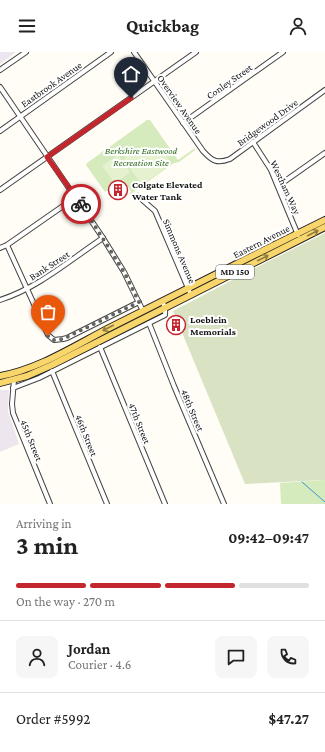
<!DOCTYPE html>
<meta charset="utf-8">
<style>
:root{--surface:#fff;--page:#f6f6f6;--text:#222;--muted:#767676;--line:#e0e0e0;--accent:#c4262e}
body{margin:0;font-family:"Crimson Pro",serif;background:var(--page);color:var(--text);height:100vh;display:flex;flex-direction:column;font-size:15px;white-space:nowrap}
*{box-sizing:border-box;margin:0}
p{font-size:13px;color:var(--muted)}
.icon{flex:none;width:22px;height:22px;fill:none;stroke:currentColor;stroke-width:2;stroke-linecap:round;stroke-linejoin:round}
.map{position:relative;height:452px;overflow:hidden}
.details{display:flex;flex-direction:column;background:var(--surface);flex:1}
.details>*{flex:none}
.pin{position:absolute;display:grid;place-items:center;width:34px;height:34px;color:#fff;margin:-41px -17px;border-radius:50% 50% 50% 0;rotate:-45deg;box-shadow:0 0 4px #0007}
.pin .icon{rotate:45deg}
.courier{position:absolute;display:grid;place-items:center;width:40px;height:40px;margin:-20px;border:3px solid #c4262e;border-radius:50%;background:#fff;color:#222;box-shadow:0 1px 5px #0007}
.summary em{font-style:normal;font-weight:700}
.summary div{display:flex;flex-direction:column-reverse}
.summary{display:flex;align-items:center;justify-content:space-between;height:68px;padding:0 16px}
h1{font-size:26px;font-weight:700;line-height:30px}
.bar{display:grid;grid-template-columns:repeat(4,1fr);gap:6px 4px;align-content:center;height:48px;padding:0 16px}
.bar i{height:5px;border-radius:3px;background:var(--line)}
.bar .on{background:var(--accent)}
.bar p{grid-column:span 4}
.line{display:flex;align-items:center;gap:10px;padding:0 16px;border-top:1px solid var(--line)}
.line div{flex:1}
.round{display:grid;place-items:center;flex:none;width:42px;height:42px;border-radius:8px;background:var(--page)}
header{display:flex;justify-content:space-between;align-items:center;height:52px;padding:0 16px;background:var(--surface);font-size:18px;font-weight:700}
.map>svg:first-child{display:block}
.industrial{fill:#eee6ef}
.green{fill:#d5ebbd}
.cemetery{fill:#d9e3c4}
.pitch{fill:#e6f2cf}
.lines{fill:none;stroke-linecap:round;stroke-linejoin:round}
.stream{stroke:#3f96cf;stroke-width:1}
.minor-casing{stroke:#444;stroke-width:6}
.primary-casing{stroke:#222;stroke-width:8}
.minor{stroke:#fff;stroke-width:4}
.primary{stroke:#f9d66b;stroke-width:6}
.oneway{stroke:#917d42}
.done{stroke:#646461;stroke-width:4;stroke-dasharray:0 7.2}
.route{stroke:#c4262e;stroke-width:5}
.labels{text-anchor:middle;stroke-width:4;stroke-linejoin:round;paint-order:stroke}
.shield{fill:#fff;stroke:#585858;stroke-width:1}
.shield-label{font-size:9px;font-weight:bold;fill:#111}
.street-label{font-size:10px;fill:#111;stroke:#fff}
.park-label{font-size:10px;font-style:italic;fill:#2f6b1f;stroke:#fff}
.poi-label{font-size:10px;font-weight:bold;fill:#111;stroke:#fff;text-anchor:start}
</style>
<header><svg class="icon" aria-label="menu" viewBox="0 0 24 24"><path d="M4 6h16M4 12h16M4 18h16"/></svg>Quickbag<svg class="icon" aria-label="person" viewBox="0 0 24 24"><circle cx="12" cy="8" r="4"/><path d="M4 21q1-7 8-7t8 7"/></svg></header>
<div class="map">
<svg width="325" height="452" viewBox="0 0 325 452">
<rect width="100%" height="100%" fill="#fffdf5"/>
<!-- industrial -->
<g class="industrial">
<polygon points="0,0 16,0 0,12"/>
<polygon points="0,338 9,338 8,359 19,392 0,400"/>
</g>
<!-- green -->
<g class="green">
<polygon points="147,68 150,68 178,108 195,96 195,98 179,110 174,111 129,143 131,139 123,128 105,140 86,113 87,111"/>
<polygon points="325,428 325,452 281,452 280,431"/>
</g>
<!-- cemetery -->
<polygon class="cemetery" points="325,181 325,428 245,432 173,259 269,209"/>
<!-- pitch -->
<g class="pitch">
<polygon points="142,95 150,95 166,104 171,112 146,130 140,130 124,108 129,100"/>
<polygon points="118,103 130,120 115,131 102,114"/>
</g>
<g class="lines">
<!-- stream -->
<polyline class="stream" points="302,430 325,450"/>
<defs>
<g id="minor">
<path d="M 134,0 L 203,99 C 212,109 217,112 230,107 L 325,38"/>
<polyline points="0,18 26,0"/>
<polyline points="0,35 103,186 124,220 143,259"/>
<polyline points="183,71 283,0"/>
<polyline points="0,79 111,0"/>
<polyline points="253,90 271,118 298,183"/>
<polyline points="278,134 325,101"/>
<polyline points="0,138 196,0"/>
<polyline points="138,144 147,152 155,159 191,243"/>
<polyline points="7,193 48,283 54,288 63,287 67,286 139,250"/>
<polyline points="0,196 7,193 76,145"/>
<path d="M 0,248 C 38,236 70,208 103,186"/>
<polyline points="149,271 174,334 224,452"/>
<polyline points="100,295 165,452"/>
<polyline points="52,319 107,452"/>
<polyline points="14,328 12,352 13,361 50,452"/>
<path d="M 13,336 L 39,326 L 165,263 C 166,257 165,254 162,249"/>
</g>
<g id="primary">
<path d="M 0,324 C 40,317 77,292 113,274 C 184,238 254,203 325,168"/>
<polyline points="0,331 27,324 52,313 325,175"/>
</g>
</defs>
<!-- minor casing -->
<use href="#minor" class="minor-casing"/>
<!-- primary casing -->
<use href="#primary" class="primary-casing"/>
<!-- minor -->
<use href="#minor" class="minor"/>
<!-- primary -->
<use href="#primary" class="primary"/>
</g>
<!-- one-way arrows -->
<defs><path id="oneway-shaft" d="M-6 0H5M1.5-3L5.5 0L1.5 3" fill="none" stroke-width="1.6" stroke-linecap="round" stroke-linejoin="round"/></defs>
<g class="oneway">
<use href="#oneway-shaft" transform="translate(313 181) rotate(-27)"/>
<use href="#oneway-shaft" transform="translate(263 206) rotate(-27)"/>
<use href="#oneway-shaft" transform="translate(108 276) rotate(153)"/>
</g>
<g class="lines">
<!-- done -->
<polyline class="done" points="48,284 54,288 63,287 139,250 124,220 81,152"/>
<!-- route -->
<polyline class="route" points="81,152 47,105 131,46"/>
</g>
<!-- icons -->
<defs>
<symbol id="building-ring" viewBox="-11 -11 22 22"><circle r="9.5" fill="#fff" stroke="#c4262e" stroke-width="1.5"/><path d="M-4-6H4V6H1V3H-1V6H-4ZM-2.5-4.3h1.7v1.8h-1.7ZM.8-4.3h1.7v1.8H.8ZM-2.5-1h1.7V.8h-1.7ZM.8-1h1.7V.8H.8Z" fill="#c4262e"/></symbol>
</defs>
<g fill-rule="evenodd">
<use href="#building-ring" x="107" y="127" width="22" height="22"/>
<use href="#building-ring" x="165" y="262" width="22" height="22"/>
</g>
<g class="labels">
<!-- shield labels -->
<rect class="shield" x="216" y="213" width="38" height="14" rx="3"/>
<g class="shield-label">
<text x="235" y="223">MD 150</text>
</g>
<!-- street labels -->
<g class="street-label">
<text transform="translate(229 29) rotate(-35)" y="4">Conley Street</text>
<text transform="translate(51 32) rotate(-35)" y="4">Eastbrook Avenue</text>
<text transform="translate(180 52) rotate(55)" y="4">Overview Avenue</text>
<text transform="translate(267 70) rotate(-36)" y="4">Bridgewood Drive</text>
<text transform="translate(286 135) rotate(65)" y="4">Westham Way</text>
<text transform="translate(261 189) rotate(-27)" y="4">Eastern Avenue</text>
<text transform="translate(180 199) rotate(67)" y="4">Simmons Avenue</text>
<text transform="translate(49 213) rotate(-33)" y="4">Bank Street</text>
<text transform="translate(193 358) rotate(67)" y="4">48th Street</text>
<text transform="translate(140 371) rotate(68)" y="4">47th Street</text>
<text transform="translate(87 383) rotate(68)" y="4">46th Street</text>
<text transform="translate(32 388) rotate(68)" y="4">45th Street</text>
</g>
<!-- park labels -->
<g class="park-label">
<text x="141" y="102">Berkshire Eastwood<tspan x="141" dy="12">Recreation Site</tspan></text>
</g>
<!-- poi labels -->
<g class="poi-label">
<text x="132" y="136">Colgate Elevated<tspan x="132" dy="12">Water Tank</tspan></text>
<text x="190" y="271">Loeblein<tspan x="190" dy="12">Memorials</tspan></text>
</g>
</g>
</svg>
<div class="pin" style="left:48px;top:284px;background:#ea580c"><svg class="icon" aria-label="bag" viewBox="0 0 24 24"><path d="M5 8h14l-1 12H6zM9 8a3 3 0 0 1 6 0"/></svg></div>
<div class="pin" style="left:131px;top:46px;background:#1f2937"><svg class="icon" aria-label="home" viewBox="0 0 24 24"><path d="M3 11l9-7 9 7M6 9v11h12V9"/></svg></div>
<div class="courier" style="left:81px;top:152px"><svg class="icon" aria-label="bike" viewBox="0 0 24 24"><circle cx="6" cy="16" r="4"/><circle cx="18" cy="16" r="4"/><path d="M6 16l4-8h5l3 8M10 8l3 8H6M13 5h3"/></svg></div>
</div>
<section class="details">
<div class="summary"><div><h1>3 min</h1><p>Arriving in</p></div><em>09:42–09:47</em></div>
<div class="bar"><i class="on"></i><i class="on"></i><i class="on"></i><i></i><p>On the way · 270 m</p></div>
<div class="line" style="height:72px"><a class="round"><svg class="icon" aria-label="person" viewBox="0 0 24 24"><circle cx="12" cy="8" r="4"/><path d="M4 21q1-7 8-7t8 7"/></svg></a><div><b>Jordan</b><p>Courier · 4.6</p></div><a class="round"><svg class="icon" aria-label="chat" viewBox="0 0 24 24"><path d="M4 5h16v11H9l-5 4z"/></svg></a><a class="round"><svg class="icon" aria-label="phone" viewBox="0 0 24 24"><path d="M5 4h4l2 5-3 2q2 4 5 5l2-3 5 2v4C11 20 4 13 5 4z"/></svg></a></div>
<div class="line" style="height:52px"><div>Order #5992</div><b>$47.27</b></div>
</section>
